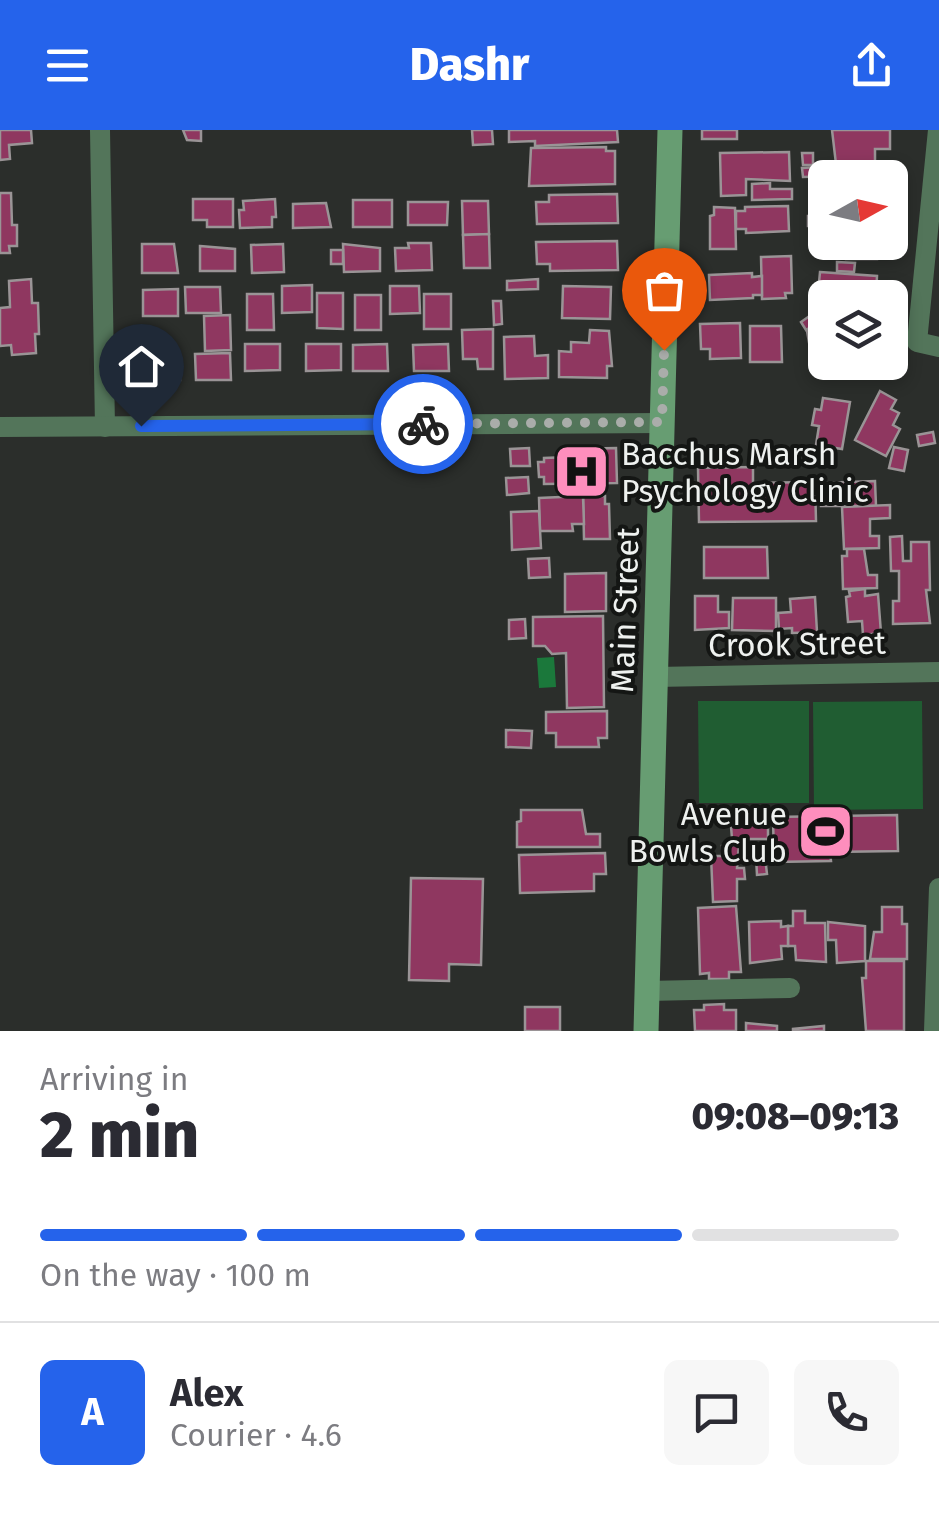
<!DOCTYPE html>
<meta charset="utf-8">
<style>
:root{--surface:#fff;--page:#f7f7f7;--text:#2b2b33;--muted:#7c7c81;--line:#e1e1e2;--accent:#2563eb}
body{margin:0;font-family:"Fira Sans",sans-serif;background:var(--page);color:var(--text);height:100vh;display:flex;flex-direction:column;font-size:38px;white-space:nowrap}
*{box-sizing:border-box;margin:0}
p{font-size:32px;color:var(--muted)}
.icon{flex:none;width:55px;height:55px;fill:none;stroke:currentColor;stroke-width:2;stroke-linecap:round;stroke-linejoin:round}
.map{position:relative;height:901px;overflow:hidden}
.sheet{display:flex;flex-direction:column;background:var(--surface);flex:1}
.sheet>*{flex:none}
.needle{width:65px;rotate:82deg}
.fabs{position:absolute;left:808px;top:30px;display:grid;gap:20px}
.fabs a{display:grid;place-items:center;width:100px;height:100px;border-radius:15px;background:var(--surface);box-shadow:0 5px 15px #0003;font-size:50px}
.pin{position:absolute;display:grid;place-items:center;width:85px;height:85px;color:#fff;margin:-102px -42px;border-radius:50% 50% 50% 0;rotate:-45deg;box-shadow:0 0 10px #0007}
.pin .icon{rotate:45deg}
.courier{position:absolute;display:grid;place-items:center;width:100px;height:100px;margin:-50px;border:8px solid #2563eb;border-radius:50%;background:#fff;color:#222;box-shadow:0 2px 12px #0007}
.overview em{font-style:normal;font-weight:800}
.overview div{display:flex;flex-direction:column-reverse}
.overview{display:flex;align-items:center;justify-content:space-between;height:170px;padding:0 40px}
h1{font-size:65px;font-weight:800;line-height:75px}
.bar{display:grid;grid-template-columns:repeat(4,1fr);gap:15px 10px;align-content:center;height:120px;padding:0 40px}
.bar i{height:12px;border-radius:8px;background:var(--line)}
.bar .selected{background:var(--accent)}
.bar p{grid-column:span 4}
.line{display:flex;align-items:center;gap:25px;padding:0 40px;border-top:2px solid var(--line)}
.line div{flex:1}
.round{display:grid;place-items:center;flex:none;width:105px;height:105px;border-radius:15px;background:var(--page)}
header{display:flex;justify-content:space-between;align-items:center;height:130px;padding:0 40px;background:var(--accent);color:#fff;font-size:45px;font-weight:800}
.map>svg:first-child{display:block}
.green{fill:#205d32}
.water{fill:#1b783b}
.building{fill:#8f3760;stroke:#9a9496;stroke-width:2.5}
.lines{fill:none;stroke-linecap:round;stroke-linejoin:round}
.street{stroke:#53755a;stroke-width:20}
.secondary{stroke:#679d72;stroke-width:25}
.done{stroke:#aaadaa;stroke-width:10;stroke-dasharray:0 18}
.route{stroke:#2563eb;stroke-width:12}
.labels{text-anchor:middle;stroke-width:8;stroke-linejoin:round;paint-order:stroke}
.poi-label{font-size:32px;fill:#eef1ef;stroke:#141614;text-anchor:start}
.street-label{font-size:32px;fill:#eef1ef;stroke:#141614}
</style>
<header><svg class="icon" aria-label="menu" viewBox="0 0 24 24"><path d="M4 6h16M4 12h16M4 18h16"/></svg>Dashr<svg class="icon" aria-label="share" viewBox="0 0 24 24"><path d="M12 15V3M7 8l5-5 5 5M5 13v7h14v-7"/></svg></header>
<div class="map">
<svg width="939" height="901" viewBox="0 0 939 901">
<rect width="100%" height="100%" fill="#2b2e2b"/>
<!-- green -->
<g class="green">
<polygon points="698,571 809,571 809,673 699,673"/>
<polygon points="922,571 923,679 814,680 813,572"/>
</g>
<!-- water -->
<polygon class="water" points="554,527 556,557 539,558 537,528"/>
<!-- building -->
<g class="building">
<polygon points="0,0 31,0 32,13 9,15 10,29 0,30"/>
<polygon points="183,0 201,0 201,11 187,10"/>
<polygon points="472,0 492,0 493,14 473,15"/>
<polygon points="509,0 617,0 618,12 535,16 535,11 509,12"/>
<rect x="702" y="0" width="35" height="9"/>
<polygon points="832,0 890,0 890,19 875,19 875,33 836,34"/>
<polygon points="606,17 606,21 615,21 615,54 529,56 531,18"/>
<polygon points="789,22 790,51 746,49 746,65 721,66 720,23"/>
<polygon points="802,23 813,23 813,35 803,35"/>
<polygon points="837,36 837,46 803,47 802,38"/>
<polygon points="770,53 770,59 792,59 792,69 752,70 752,54"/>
<polygon points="0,63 11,63 12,95 17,95 17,116 9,116 10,123 0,123"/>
<polygon points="617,64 618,93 537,94 536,72 549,72 549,65"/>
<polygon points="193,69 233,69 233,97 207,97 207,90 193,90"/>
<polygon points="275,69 276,87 272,87 272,97 240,98 239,80 244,80 243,71"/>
<rect x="353" y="70" width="39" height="27"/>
<polygon points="462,71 488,71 489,104 463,105"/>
<polygon points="408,72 448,72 447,95 408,95"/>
<polygon points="326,73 331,97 293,98 293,74"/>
<polygon points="788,76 789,101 746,103 746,99 736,99 736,81 745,81 745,77"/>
<polygon points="714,77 735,78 736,119 710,119 710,86 714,85"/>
<polygon points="808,86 825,86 825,95 808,96"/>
<polygon points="489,104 490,138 464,138 463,105"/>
<polygon points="617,111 618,140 550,141 550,134 537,134 536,112"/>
<polygon points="842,112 877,112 877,129 846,129 846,120 842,120"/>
<polygon points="408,113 431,113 432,140 396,141 395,118 409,118"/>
<polygon points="142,114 174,114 178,143 142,143"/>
<polygon points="283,114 284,142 252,143 251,115"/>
<polygon points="343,114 380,118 380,141 344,142"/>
<polygon points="200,116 235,119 235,141 200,141"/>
<rect x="331" y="120" width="12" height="14"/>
<polygon points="791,126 792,163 785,163 786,168 762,169 761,127"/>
<polygon points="837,132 855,133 854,142 837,141"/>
<polygon points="820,142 877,146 876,168 818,163"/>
<polygon points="752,143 752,147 762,146 762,165 753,165 753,168 710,170 709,145"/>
<polygon points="31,149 32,173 38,173 39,204 35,204 36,223 12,225 11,215 0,216 0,178 10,177 9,151"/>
<polygon points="538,149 538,159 507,160 507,151"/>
<polygon points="312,155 312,182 282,183 282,156"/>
<polygon points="390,156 419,156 420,183 390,184"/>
<polygon points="563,156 611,157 610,189 562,188"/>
<polygon points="185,157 220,157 221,183 186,183"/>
<polygon points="178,159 178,186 143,186 143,160"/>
<polygon points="317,163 343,163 343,199 317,198"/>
<polygon points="247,164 273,164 274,200 247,200"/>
<rect x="424" y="164" width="27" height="35"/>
<polygon points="817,164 834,165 825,168 825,186 821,189 816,189"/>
<rect x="355" y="165" width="26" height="35"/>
<polygon points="493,171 501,171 502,194 494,195"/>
<polygon points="230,185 231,220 205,221 204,186"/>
<polygon points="811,185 817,193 806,200 801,192"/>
<polygon points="740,193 741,228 710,229 710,219 701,219 700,194"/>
<polygon points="750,196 781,196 782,232 750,232"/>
<polygon points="825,198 825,232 843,232 845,242 823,246 821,239 814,241 807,201"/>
<polygon points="493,199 493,239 478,239 477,229 463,229 462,200"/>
<polygon points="590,200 609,201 612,236 607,236 607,248 559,247 559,221 571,222 571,212 589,213"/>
<polygon points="534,206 535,226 548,225 548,248 505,249 504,207"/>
<polygon points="245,214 280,214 280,240 245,241"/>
<polygon points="306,214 341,214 341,240 306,241"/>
<polygon points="387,214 388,241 353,241 353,215"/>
<polygon points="448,214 449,241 414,241 413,215"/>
<polygon points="230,223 231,250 196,250 195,224"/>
<polygon points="145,224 179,224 180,250 145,251"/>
<polygon points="880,261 896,270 891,279 899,283 893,295 900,299 886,326 855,310"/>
<polygon points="823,268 850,272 842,319 816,315 819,296 812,295 815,279 821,280"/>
<polygon points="933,302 935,313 919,316 917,305"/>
<polygon points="894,317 908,320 904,341 889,338"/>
<polygon points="529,318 530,336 511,336 510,319"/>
<polygon points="616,318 617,353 544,354 544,347 539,347 538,332 544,332 544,328 570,327 570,319"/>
<polygon points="753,337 753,353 815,352 816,391 699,392 698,338"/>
<polygon points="528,347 529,363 507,365 506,348"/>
<polygon points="875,351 876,376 821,376 820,353"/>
<polygon points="583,366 605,366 605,374 609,374 610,409 584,409"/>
<polygon points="583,366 584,394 572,394 573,401 540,401 539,368"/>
<polygon points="890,375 890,388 870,389 870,406 879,406 879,418 844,419 842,377"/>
<polygon points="539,381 541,418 512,420 511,382"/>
<polygon points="902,406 903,431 911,431 911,412 929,412 930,460 926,460 930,493 893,494 893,471 899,471 899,441 891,441 890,407"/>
<polygon points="704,417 767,417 768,448 704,448"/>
<polygon points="847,419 864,419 868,445 877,445 877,458 843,459 842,426 847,426"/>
<polygon points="549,428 550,447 529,448 528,429"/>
<polygon points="606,443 606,481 565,482 565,444"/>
<polygon points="865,459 865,466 878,464 881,503 863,505 862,491 848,492 846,467 850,466 849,461"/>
<polygon points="695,466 718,466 718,482 729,482 729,498 695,500"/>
<polygon points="815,467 817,502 792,503 792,498 779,499 778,483 791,482 790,469"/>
<polygon points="733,468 776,468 776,501 732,500"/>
<polygon points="603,486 604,577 567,578 566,523 552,524 545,516 533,516 533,487"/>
<polygon points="525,489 526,508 509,509 509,490"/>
<polygon points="607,581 607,608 598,608 599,617 556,617 556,603 546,603 546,582"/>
<polygon points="506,600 532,601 531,618 506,617"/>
<polygon points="521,680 582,680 586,704 600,704 600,717 517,717 517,692 521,691"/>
<polygon points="897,685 898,721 830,722 831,731 774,732 773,687"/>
<polygon points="768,695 768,709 732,709 731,696"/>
<polygon points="739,715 737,738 744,738 745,749 737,749 737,771 713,772 711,726 722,726 722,716"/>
<polygon points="605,723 606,744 594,744 594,761 520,763 519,725"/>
<polygon points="756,727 765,727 767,744 757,745"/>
<polygon points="411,748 483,749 481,835 449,834 449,851 409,850"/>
<polygon points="736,776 741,842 729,842 729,849 709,849 709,843 700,844 698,778"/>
<polygon points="882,777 902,777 902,794 907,794 907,829 870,829 874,802 882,802"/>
<polygon points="793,781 805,781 805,793 825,793 826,832 796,830 795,816 788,816 788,796 793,796"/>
<polygon points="781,791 781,797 788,796 788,816 781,816 782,829 750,833 749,792"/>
<polygon points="828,792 865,796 865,831 837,833 836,810 828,810"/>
<polygon points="866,831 904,831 904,901 866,901 862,848 866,848"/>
<polygon points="724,874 724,880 736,880 736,901 695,901 694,880 704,880 704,875"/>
<rect x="525" y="877" width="35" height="24"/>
<polygon points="746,893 777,896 777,901 746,901"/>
<polygon points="824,896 824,901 793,901 793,899"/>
</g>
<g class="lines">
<!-- street -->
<g class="street">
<polyline points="100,0 105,297"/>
<polyline points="938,0 917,212 939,217"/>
<polyline points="0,297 662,293"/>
<polyline points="655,547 939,542"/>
<polyline points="647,861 790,858"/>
<polyline points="934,901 939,758"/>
</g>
<!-- secondary -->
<polyline class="secondary" points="646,901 670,0"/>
</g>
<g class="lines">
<!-- done -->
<polyline class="done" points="423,294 662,292 664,220"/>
<!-- route -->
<polyline class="route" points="141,296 423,294"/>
</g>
<!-- icons -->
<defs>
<symbol id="hospital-square" viewBox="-11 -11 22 22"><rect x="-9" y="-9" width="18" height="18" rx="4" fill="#fe8ebd" stroke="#141614"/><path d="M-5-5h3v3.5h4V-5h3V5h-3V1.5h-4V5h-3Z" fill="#111"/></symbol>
<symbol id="stadium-square" viewBox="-11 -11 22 22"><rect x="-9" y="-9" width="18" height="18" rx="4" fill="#fe8ebd" stroke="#141614"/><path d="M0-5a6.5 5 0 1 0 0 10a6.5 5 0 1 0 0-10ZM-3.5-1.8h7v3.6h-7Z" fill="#111"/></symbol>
</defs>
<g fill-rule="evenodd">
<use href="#hospital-square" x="550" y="310" width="63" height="63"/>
<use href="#stadium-square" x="794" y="670" width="63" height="63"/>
</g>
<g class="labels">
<!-- poi labels -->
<g class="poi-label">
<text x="621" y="335">Bacchus Marsh<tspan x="621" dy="37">Psychology Clinic</tspan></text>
<text x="787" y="695" text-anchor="end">Avenue<tspan x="787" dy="37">Bowls Club</tspan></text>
</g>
<!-- street labels -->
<g class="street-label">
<text transform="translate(625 480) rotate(-88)" y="11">Main Street</text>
<text transform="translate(797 514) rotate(-1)" y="11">Crook Street</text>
</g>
</g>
</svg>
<div class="fabs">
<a><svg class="needle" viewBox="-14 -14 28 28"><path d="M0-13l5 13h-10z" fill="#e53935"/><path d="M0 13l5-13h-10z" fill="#7c7c81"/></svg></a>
<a><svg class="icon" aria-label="layers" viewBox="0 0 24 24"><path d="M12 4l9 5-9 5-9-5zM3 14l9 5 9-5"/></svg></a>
</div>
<div class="pin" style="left:664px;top:220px;background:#ea580c"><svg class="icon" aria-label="bag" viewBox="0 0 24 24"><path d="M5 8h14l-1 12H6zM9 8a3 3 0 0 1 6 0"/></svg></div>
<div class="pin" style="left:141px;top:296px;background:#1f2937"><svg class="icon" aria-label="home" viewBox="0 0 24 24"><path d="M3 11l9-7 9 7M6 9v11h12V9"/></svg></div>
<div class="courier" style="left:423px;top:294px"><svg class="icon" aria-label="bike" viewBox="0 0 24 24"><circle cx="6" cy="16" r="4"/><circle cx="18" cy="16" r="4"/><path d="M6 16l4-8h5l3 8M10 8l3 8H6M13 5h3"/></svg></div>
</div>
<section class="sheet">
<div class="overview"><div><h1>2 min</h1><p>Arriving in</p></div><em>09:08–09:13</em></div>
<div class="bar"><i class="selected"></i><i class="selected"></i><i class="selected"></i><i></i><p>On the way · 100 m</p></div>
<div class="line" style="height:180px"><b class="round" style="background:var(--accent);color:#fff">A</b><div><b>Alex</b><p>Courier · 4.6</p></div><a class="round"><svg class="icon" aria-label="chat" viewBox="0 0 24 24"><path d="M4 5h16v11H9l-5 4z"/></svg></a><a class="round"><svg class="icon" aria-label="phone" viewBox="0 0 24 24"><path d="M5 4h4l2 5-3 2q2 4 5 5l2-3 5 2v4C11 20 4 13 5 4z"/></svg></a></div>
</section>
